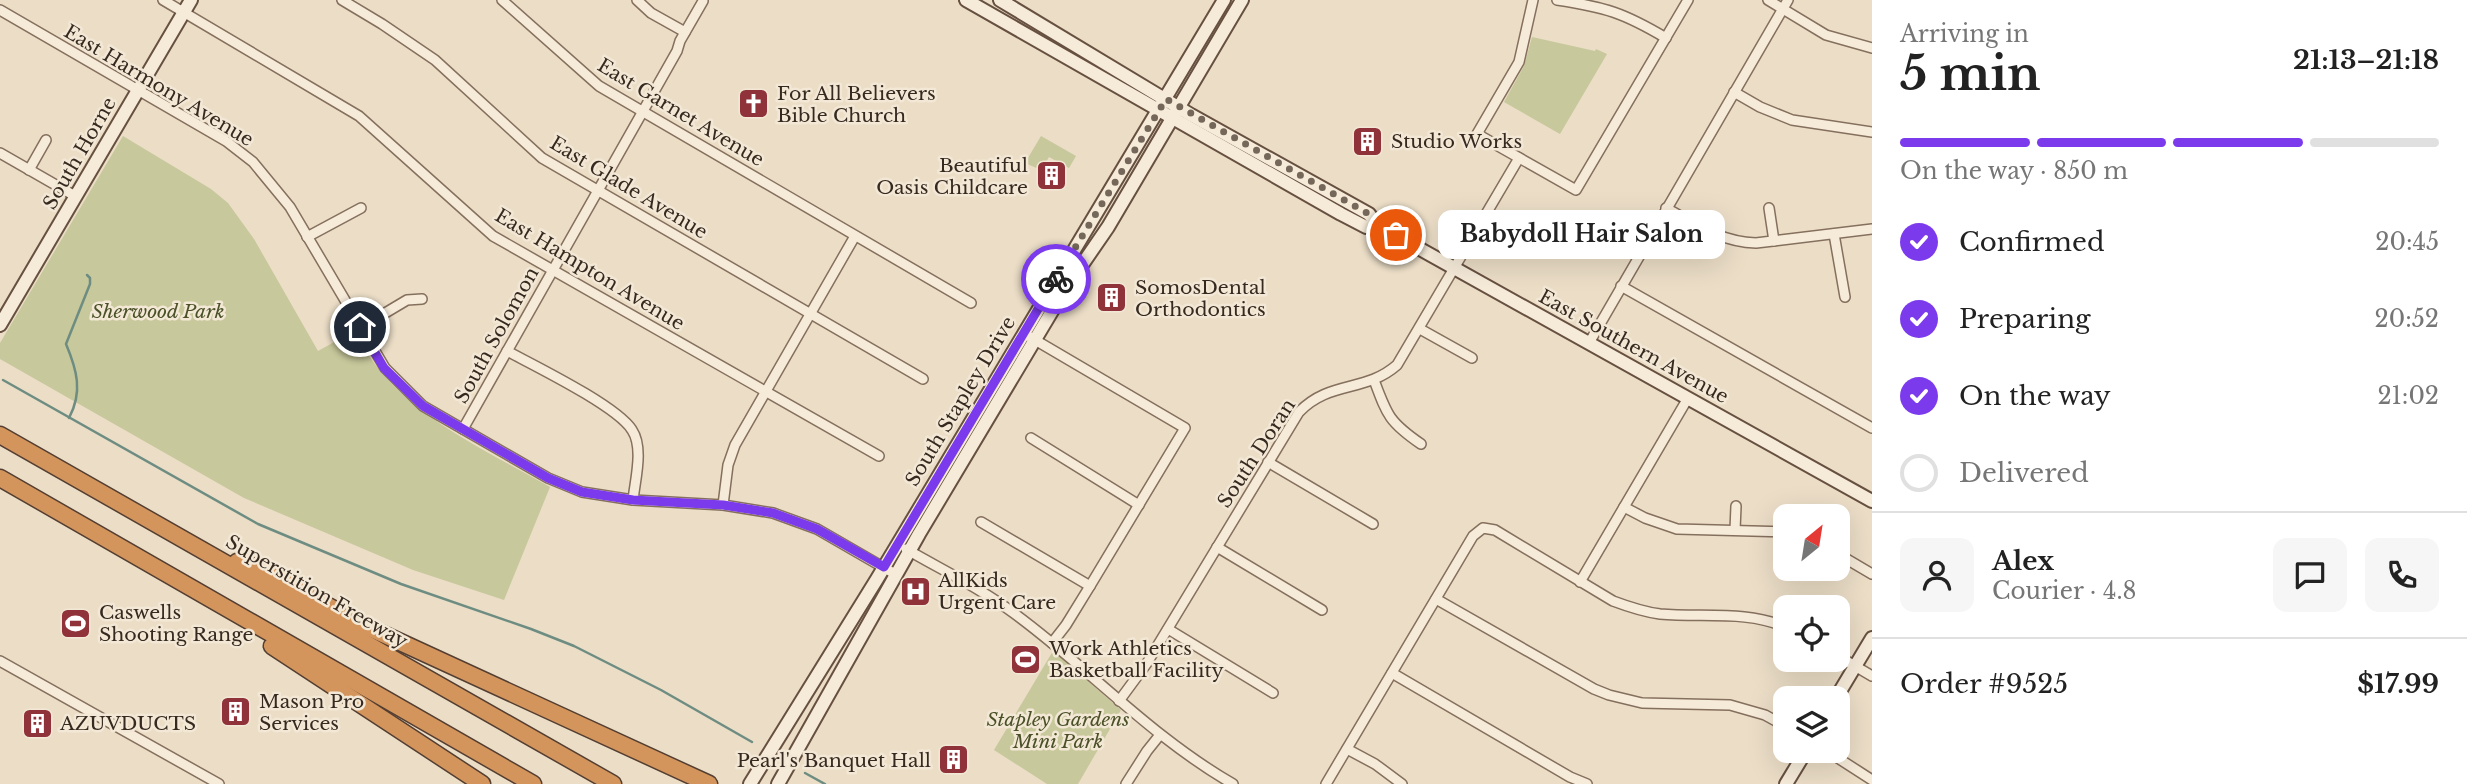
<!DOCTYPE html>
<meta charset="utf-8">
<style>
:root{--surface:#fff;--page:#f6f6f6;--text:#222;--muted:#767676;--line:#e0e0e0;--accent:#7c3aed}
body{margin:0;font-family:"Libre Baskerville",serif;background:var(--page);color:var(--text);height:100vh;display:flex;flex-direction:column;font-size:26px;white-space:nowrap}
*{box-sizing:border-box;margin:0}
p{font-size:23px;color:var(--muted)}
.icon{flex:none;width:38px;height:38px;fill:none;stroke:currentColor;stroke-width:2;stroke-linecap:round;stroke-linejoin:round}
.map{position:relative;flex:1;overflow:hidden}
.side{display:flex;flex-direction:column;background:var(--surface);width:595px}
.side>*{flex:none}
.needle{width:46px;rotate:30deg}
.controls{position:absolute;left:1773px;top:504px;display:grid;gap:14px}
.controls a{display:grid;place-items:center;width:77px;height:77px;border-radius:14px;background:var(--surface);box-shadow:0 7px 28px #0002;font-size:35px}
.pin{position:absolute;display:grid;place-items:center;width:60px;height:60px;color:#fff;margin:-30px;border:4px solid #fff;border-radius:50%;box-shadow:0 2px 7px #0007}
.courier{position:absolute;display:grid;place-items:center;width:70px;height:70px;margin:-35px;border:5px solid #7c3aed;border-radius:50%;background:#fff;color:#222;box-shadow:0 2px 9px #0007}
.bubble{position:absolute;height:49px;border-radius:14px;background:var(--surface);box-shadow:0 7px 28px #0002;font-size:23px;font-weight:700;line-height:49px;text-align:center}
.head em{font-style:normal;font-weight:700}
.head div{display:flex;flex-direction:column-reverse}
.head{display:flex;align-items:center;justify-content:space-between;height:119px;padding:0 28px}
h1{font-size:46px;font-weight:700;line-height:52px}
.bar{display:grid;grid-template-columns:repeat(4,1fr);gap:10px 7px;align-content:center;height:84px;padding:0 28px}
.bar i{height:9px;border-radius:5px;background:var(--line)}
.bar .on{background:var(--accent)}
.bar p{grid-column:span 4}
.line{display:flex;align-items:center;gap:18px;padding:0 28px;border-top:2px solid var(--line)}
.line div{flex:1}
.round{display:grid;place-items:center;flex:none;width:74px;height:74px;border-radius:14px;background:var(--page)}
ol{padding:0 28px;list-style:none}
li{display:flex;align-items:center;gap:21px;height:77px}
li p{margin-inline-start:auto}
li .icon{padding:7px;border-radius:50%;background:var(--accent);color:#fff;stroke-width:4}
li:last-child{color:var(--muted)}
li i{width:38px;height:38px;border:4px solid var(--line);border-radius:50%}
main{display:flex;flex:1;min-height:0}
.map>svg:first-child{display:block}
.green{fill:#c7c89b}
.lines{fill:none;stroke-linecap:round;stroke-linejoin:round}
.stream{stroke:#6e8d82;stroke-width:2.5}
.street-casing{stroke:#856f5d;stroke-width:12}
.secondary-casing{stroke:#675040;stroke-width:16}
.highway-casing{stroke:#533e31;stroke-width:19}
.street{stroke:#f6ebd9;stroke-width:9}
.secondary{stroke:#f6ebd9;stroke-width:12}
.highway{stroke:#d4955d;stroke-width:16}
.done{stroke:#75685a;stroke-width:7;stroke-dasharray:0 12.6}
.route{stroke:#7c3aed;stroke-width:9}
.labels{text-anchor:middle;stroke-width:5;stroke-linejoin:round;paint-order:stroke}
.street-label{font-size:19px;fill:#362920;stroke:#f3e8d5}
.poi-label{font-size:19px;fill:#362920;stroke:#f3e8d5;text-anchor:start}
.park-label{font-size:19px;font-style:italic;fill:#4a5128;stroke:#f3e8d5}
</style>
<main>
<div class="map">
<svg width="1872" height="784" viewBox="0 0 1872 784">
<rect width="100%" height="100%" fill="#ebddc6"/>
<!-- green -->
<g class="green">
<polygon points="1532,37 1595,51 1596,49 1607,54 1560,134 1504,102 1524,66"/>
<path d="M 123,136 L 211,189 L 228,203 L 254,239 L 318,351 L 354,331 C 395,411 475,444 550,487 L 504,600 L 413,570 L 244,498 L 0,359 L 0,343 Z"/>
<polygon points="1041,136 1076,156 1069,168 1049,157 1041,170 1025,163"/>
<polygon points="1053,651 1121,710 1078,784 1047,784 994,750"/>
</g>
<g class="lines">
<!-- stream -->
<g class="stream">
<polyline points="3,380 258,524 401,584 531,629 574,646 661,690 752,742"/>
<path d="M 69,418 C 83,392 77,370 66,344 L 90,284 L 90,278 L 87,275"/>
<polyline points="805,773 825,784"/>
</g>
<defs>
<g id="street">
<polyline points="163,0 359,116 493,236 879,456"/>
<polyline points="342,0 382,24 435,60 542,158 923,379"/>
<polyline points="502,0 599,86 971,303"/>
<polyline points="637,0 651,13 685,32"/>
<polyline points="1533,0 1519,62 1477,134 1576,190 1688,0"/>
<path d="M 1557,0 C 1605,7 1624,13 1666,38"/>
<polyline points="1768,0 1826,35 1872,48"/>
<polyline points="0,10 226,141 253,162 290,207 385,368 423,406 548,478 582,492 633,500 723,505 773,513 817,529 895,574"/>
<polyline points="1734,92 1760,107 1792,120 1872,132"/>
<polyline points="0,153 75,196"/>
<polyline points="29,170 46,140"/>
<path d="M 1666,208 C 1695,224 1721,242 1756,243 L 1872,229"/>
<polyline points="1769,208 1774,241"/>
<polyline points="1834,234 1845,297"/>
<polyline points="307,237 361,208"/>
<polyline points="1621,286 1872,428"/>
<polyline points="360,328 407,300 422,299"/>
<polyline points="1420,329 1472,358"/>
<polyline points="1030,337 1185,428 1090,586 1066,625 1052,643"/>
<polyline points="1589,343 1788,0"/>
<path d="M 507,351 C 535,366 617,406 632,430 C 644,448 635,480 633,500"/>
<path d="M 1374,380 C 1387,415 1389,422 1421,444"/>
<polyline points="463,429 677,51 680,41 703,1"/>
<polyline points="1031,438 1139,505"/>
<polyline points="1268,462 1373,524"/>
<polyline points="723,505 728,465 735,445 855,236"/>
<polyline points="1624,507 1645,518 1677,529 1785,532"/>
<polyline points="981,522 1090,586"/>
<polyline points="1735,530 1736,506"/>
<polyline points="1217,547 1322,610"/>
<path d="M 906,549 C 942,570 982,589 1015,614 C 1091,670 1150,736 1233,784"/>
<polyline points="1838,554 1872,574"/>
<polyline points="1580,582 1688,398"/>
<polyline points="1436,599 1594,689 1609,695 1642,703 1730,705 1765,715 1785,726"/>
<polyline points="1168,629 1273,693"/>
<polyline points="1838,656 1872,676"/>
<polyline points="0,661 219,784"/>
<polyline points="1392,673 1570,777 1587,784"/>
<path d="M 1119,701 L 1147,663 L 1299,412 C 1330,380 1365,393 1397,365 L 1519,158"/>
<polyline points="1347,749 1375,764 1402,784"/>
<polyline points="1827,751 1872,780"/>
<polyline points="1126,784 1147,751 1159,736"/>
<path d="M 1326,784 L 1473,536 L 1483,528 L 1495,530 L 1613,601 C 1629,607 1644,612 1660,614 C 1701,618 1747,610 1785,627"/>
</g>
<g id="secondary">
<polyline points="966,0 1341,214 1366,227 1377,225"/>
<polyline points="1000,0 1191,115 1369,214 1377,225 1872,501"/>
<polyline points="0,325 191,0"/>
<polyline points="1836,698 1872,638"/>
<polyline points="750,784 877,579 1224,0"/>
<polyline points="778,784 919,534 1064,291 1108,227 1242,0"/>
<polyline points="1786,784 1806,751"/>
</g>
<g id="highway">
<polyline points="0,435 613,784"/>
<polyline points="0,478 533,784"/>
<polyline points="237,562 259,568 361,624 709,784"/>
<polyline points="272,646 482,784"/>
</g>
</defs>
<!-- street casing -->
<use href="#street" class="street-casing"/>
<!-- secondary casing -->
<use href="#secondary" class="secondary-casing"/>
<!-- highway casing -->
<use href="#highway" class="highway-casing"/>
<!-- street -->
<use href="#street" class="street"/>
<!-- secondary -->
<use href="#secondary" class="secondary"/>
<!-- highway -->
<use href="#highway" class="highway"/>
</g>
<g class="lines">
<!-- done -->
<polyline class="done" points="1056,279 1166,99 1369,214 1377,225 1396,235"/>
<!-- route -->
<polyline class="route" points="360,327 384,368 423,406 548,478 582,492 633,500 723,505 773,513 817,529 884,567 1056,279"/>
</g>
<!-- icons -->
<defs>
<symbol id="church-square" viewBox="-11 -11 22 22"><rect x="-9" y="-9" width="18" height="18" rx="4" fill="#8f323a" stroke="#f3e8d5"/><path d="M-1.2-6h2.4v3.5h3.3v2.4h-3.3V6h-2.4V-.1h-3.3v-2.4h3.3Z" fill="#fff"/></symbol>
<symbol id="building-square" viewBox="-11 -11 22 22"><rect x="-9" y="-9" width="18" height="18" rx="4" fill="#8f323a" stroke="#f3e8d5"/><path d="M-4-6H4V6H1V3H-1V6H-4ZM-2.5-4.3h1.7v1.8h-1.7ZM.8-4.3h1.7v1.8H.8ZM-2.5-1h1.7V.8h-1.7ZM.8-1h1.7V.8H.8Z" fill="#fff"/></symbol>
<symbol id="hospital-square" viewBox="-11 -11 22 22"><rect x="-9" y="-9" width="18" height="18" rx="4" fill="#8f323a" stroke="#f3e8d5"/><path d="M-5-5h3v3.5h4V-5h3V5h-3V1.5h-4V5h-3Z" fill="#fff"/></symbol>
<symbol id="stadium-square" viewBox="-11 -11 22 22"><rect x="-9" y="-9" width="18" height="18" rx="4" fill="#8f323a" stroke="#f3e8d5"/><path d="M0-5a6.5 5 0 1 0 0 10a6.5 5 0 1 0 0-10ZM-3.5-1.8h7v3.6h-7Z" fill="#fff"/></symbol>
</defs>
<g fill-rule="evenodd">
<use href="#church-square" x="736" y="86" width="35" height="35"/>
<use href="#building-square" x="1350" y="124" width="35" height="35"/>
<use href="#building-square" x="1034" y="158" width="35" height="35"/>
<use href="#building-square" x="1094" y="280" width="35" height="35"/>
<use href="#hospital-square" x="898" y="574" width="35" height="35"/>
<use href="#stadium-square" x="58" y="606" width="35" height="35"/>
<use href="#stadium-square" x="1008" y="642" width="35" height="35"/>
<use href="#building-square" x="218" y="694" width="35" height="35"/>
<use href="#building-square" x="20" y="706" width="35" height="35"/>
<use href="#building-square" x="936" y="742" width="35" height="35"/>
</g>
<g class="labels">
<!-- street labels -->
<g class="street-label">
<text transform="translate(159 85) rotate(31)" y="7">East Harmony Avenue</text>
<text transform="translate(681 112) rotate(31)" y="7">East Garnet Avenue</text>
<text transform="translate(79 153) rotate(-60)" y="7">South Horne</text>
<text transform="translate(629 187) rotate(31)" y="7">East Glade Avenue</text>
<text transform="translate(590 269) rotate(31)" y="7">East Hampton Avenue</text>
<text transform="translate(496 335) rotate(-61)" y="7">South Solomon</text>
<text transform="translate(1634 346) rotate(29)" y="7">East Southern Avenue</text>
<text transform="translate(960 401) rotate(-59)" y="7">South Stapley Drive</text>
<text transform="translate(1256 453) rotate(-57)" y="7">South Doran</text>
<text transform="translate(317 591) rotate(30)" y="7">Superstition Freeway</text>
</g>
<!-- poi labels -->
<g class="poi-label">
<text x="777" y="100">For All Believers<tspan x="777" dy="22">Bible Church</tspan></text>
<text x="1391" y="148">Studio Works</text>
<text x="1028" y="172" text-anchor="end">Beautiful<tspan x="1028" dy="22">Oasis Childcare</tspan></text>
<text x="1135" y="294">SomosDental<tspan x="1135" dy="22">Orthodontics</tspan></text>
<text x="938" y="587">AllKids<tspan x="938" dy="22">Urgent Care</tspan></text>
<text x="99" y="619">Caswells<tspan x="99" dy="22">Shooting Range</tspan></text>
<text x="1049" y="655">Work Athletics<tspan x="1049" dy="22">Basketball Facility</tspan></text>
<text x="259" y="708">Mason Pro<tspan x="259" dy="22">Services</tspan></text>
<text x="60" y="730">AZUVDUCTS</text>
<text x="931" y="767" text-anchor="end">Pearl's Banquet Hall</text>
</g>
<!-- park labels -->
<g class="park-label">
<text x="158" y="318">Sherwood Park</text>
<text x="1058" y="726">Stapley Gardens<tspan x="1058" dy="22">Mini Park</tspan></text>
</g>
</g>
</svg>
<div class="controls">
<a><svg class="needle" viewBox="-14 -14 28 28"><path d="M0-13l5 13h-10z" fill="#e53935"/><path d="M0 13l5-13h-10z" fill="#767676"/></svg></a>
<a><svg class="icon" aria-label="locate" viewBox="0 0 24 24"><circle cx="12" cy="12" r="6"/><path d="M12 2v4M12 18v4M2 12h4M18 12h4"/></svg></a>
<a><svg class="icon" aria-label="layers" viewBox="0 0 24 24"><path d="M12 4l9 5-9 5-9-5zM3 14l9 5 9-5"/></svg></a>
</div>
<div class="pin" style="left:1396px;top:235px;background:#ea580c"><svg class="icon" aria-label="bag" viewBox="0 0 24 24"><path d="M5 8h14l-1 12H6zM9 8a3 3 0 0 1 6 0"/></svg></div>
<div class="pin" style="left:360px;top:327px;background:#1f2937"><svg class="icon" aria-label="home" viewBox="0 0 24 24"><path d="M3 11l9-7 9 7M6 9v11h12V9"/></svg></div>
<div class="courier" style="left:1056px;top:279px"><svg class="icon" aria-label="bike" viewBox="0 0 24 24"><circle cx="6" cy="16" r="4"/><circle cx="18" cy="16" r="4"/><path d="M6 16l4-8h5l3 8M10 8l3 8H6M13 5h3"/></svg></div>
<div class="bubble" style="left:1438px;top:210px;width:287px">Babydoll Hair Salon</div>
</div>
<section class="side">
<div class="head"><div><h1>5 min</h1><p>Arriving in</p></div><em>21:13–21:18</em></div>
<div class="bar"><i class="on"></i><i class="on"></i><i class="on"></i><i></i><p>On the way · 850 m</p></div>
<ol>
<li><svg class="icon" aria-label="check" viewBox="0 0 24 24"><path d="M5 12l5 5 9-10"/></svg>Confirmed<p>20:45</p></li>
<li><svg class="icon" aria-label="check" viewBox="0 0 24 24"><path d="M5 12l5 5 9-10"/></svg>Preparing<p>20:52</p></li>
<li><svg class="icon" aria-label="check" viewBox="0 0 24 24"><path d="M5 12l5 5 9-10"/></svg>On the way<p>21:02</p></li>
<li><i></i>Delivered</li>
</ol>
<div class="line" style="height:126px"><a class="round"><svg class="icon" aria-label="person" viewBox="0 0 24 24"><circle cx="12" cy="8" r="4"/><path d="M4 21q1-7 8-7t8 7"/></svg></a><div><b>Alex</b><p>Courier · 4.8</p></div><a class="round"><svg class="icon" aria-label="chat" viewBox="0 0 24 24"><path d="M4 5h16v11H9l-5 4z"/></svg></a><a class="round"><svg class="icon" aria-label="phone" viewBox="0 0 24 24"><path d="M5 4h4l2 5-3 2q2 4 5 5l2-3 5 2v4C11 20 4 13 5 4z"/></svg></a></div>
<div class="line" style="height:91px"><div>Order #9525</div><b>$17.99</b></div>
</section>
</main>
